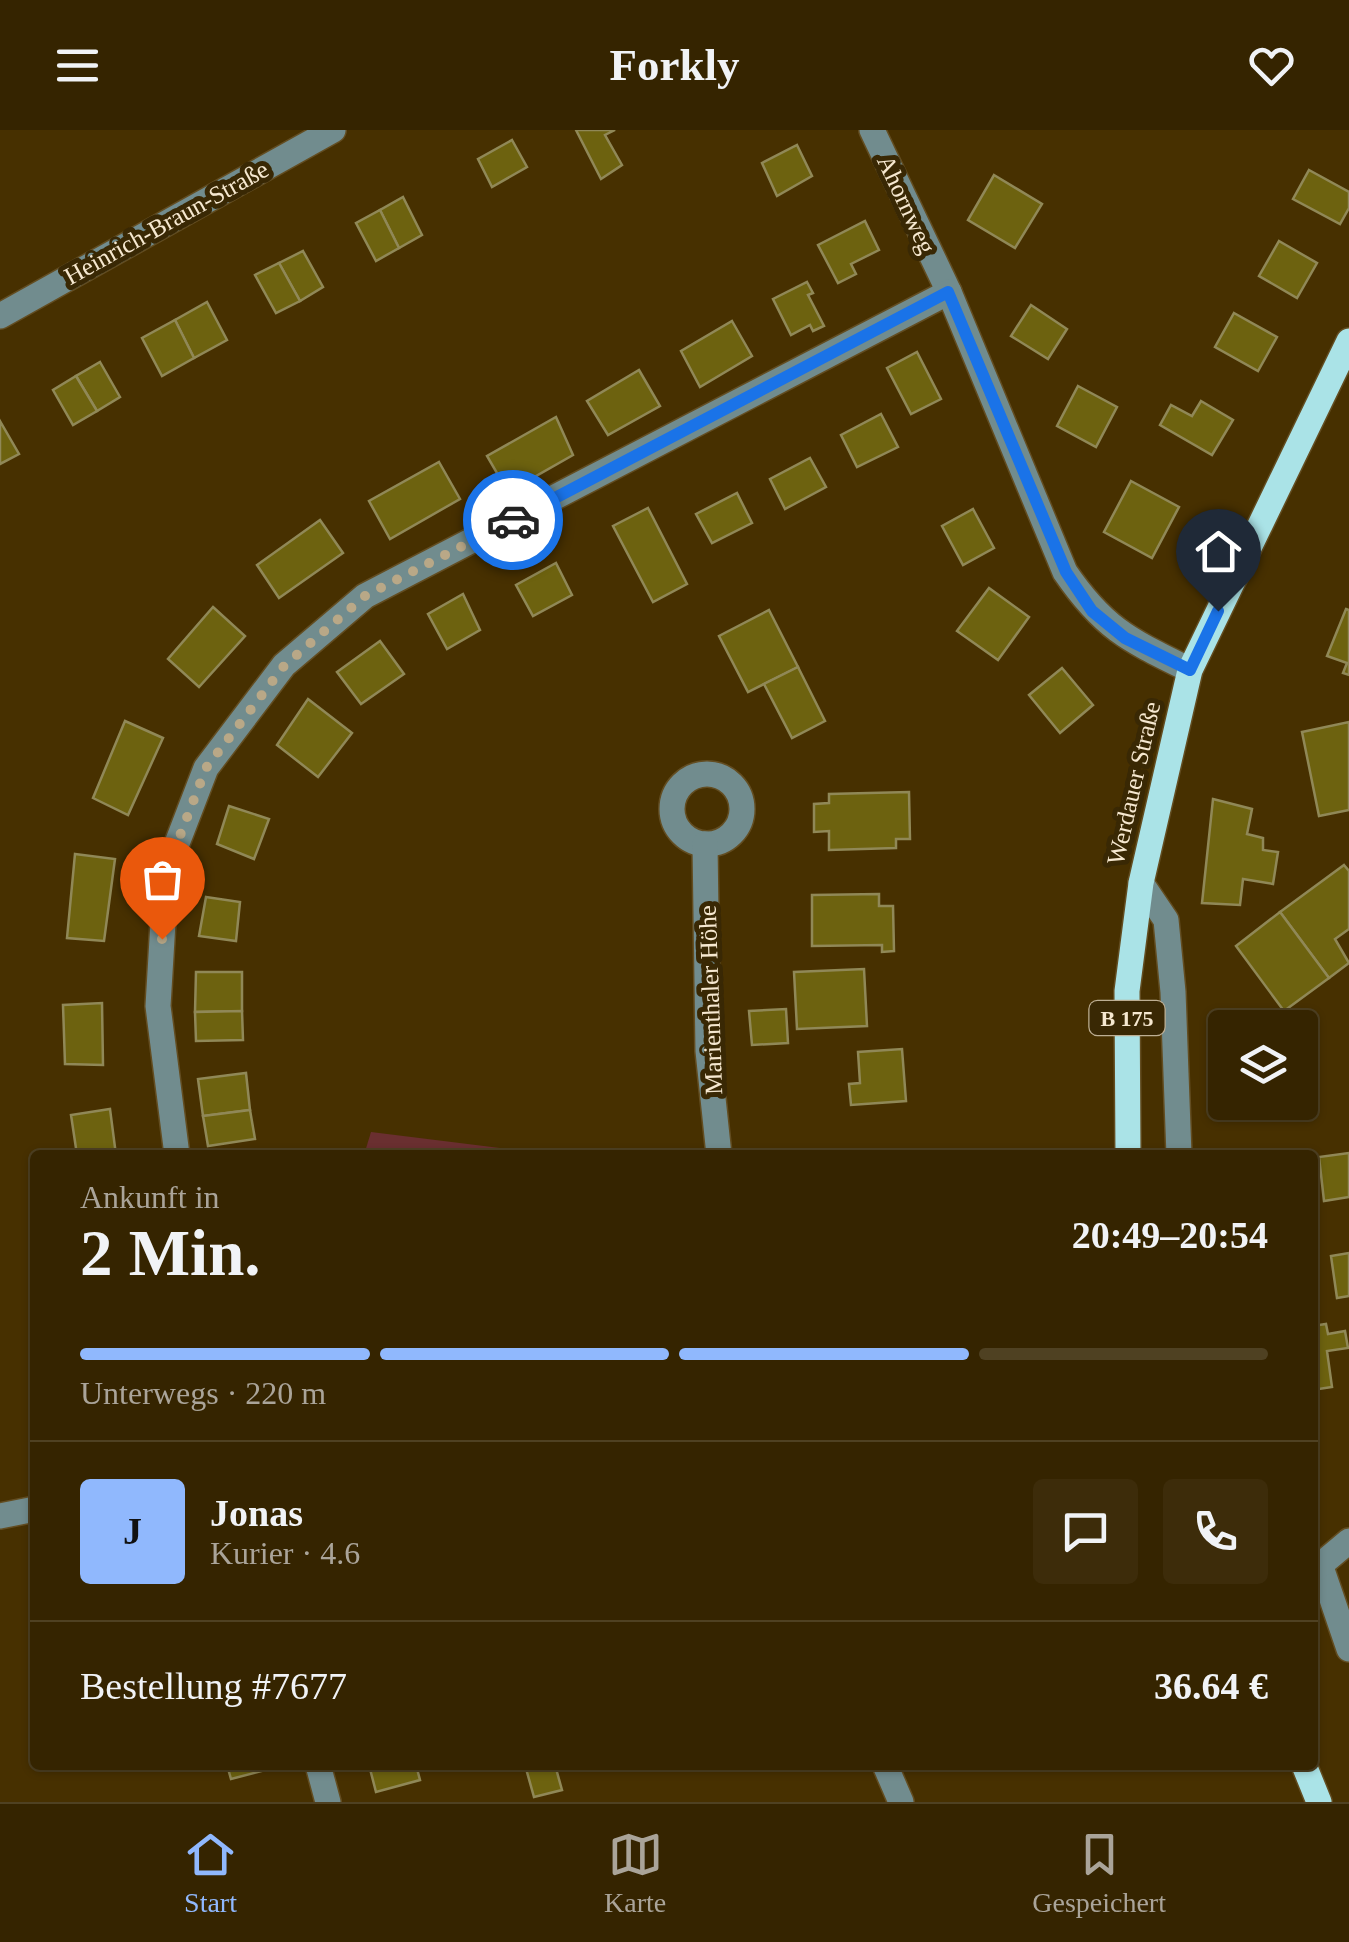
<!DOCTYPE html>
<html lang="de">
<meta charset="utf-8">
<style>
:root{--surface:#352400;--page:#3d2c0a;--text:#f1f3f6;--muted:#aaa499;--line:#4f4122;--accent:#90b8fd}
body{margin:0;font-family:"Times New Roman",serif;background:var(--page);color:var(--text);height:100vh;display:flex;flex-direction:column;font-size:38px;white-space:nowrap}
*{box-sizing:border-box;margin:0}
p{font-size:32px;color:var(--muted)}
.icon{flex:none;width:55px;height:55px;fill:none;stroke:currentColor;stroke-width:2;stroke-linecap:round;stroke-linejoin:round}
.map{position:relative;flex:1;overflow:hidden}
.details{position:absolute;left:30px;top:1020px;width:1288px;height:620px;display:flex;flex-direction:column;background:var(--surface);border-radius:10px;box-shadow:0 2px 8px #0004,0 0 0 2px var(--line)}
.details>*{flex:none}
.controls{position:absolute;left:1208px;top:880px;display:grid;gap:20px}
.controls a{display:grid;place-items:center;width:110px;height:110px;border-radius:10px;background:var(--surface);box-shadow:0 2px 8px #0004,0 0 0 2px var(--line);font-size:50px}
.pin{position:absolute;display:grid;place-items:center;width:85px;height:85px;color:#fff;margin:-102px -42px;border-radius:50% 50% 50% 0;rotate:-45deg;box-shadow:0 0 10px #0007}
.pin .icon{rotate:45deg}
.courier{position:absolute;display:grid;place-items:center;width:100px;height:100px;margin:-50px;border:8px solid #1a73e8;border-radius:50%;background:#fff;color:#222;box-shadow:0 2px 12px #0007}
.headline em{font-style:normal;font-weight:700}
.headline div{display:flex;flex-direction:column-reverse}
.headline{display:flex;align-items:center;justify-content:space-between;height:170px;padding:0 50px}
h1{font-size:65px;font-weight:700;line-height:75px}
.bar{display:grid;grid-template-columns:repeat(4,1fr);gap:15px 10px;align-content:center;height:120px;padding:0 50px}
.bar i{height:12px;border-radius:8px;background:var(--line)}
.bar .selected{background:var(--accent)}
.bar p{grid-column:span 4}
.line{display:flex;align-items:center;gap:25px;padding:0 50px;border-top:2px solid var(--line)}
.line div{flex:1}
.round{display:grid;place-items:center;flex:none;width:105px;height:105px;border-radius:10px;background:var(--page)}
header{display:flex;justify-content:space-between;align-items:center;height:130px;padding:0 50px;background:var(--surface);font-size:45px;font-weight:700}
.tabs{display:flex;justify-content:space-around;align-items:center;height:140px;border-top:2px solid var(--line);background:var(--surface);font-size:28px;color:var(--muted)}
.tabs a{display:grid;justify-items:center;gap:5px}
.tabs .selected{color:var(--accent)}
.map>svg:first-child{display:block}
.green{fill:#6a2f30}
.building{fill:#6d620f;stroke:#908857;stroke-width:2.5}
.lines{fill:none;stroke-linecap:round;stroke-linejoin:round}
.minor-casing{stroke:#634d21;stroke-width:28}
.major-casing{stroke:#634d21;stroke-width:28}
.minor{stroke:#718c8e;stroke-width:25}
.major{stroke:#aae3e7;stroke-width:25}
.done{stroke:#b9a887;stroke-width:10;stroke-dasharray:0 18}
.route{stroke:#1a73e8;stroke-width:12}
.labels{text-anchor:middle;stroke-width:10;stroke-linejoin:round;paint-order:stroke}
.shield{fill:#392804;stroke:#bdae93;stroke-width:2.5}
.shield-label{font-size:22px;font-weight:bold;fill:#f6e8d0}
.street-label{font-size:25px;fill:#f6e8d0;stroke:#392804}
</style>
<header><svg class="icon" aria-label="menu" viewBox="0 0 24 24"><path d="M4 6h16M4 12h16M4 18h16"/></svg>Forkly<svg class="icon" aria-label="heart" viewBox="0 0 24 24"><path d="M12 20l-8-8c-3-5 5-10 8-4 3-6 11-1 8 4z"/></svg></header>
<div class="map">
<svg width="1349" height="1672" viewBox="0 0 1349 1672">
<rect width="100%" height="100%" fill="#473000"/>
<!-- green -->
<polygon class="green" points="371,1002 516,1020 517,1025 364,1025"/>
<!-- building -->
<g class="building">
<polygon points="576,0 615,0 605,5 622,35 601,49"/>
<polygon points="512,10 527,37 492,57 478,29"/>
<polygon points="797,15 812,46 777,66 762,33"/>
<polygon points="1309,40 1349,62 1349,78 1340,94 1293,69"/>
<polygon points="994,45 1042,74 1015,118 968,90"/>
<polygon points="403,67 422,105 399,118 380,80"/>
<polygon points="380,80 399,118 376,131 356,93"/>
<polygon points="865,91 879,120 851,134 856,144 838,153 818,115"/>
<polygon points="1279,111 1317,133 1297,168 1259,146"/>
<polygon points="303,121 323,157 300,171 279,133"/>
<polygon points="279,133 300,171 276,183 255,145"/>
<polygon points="807,152 813,163 808,165 824,196 813,201 810,195 791,205 773,169"/>
<polygon points="207,172 227,210 194,228 175,190"/>
<polygon points="1031,175 1067,199 1048,229 1011,206"/>
<polygon points="1234,183 1277,207 1258,241 1215,217"/>
<polygon points="175,190 194,228 162,246 142,208"/>
<polygon points="732,191 752,226 700,257 681,221"/>
<polygon points="917,222 941,269 911,284 887,238"/>
<polygon points="100,232 120,267 97,281 76,246"/>
<polygon points="639,240 660,276 608,305 587,271"/>
<polygon points="76,246 97,281 73,295 53,260"/>
<polygon points="1078,256 1117,277 1096,317 1057,296"/>
<polygon points="1201,271 1233,290 1212,325 1160,295 1171,275 1192,286"/>
<polygon points="881,284 898,317 857,337 841,305"/>
<polygon points="556,287 573,325 508,362 487,326"/>
<polygon points="0,291 19,324 0,334"/>
<polygon points="810,328 826,357 785,379 770,349"/>
<polygon points="439,332 460,369 390,409 369,371"/>
<polygon points="1131,351 1179,377 1152,428 1104,402"/>
<polygon points="737,363 752,393 712,413 696,384"/>
<polygon points="648,378 687,454 653,472 613,396"/>
<polygon points="973,379 994,418 963,435 942,396"/>
<polygon points="320,390 343,423 279,468 257,435"/>
<polygon points="556,433 572,465 533,486 516,455"/>
<polygon points="989,458 1029,487 998,530 957,501"/>
<polygon points="463,464 480,500 447,519 428,484"/>
<polygon points="213,477 245,506 199,557 168,529"/>
<polygon points="1346,479 1349,480 1349,545 1343,543 1347,533 1327,526"/>
<polygon points="769,480 798,537 748,562 719,506"/>
<polygon points="380,511 404,544 361,574 337,542"/>
<polygon points="798,537 825,591 792,608 764,554"/>
<polygon points="1062,538 1093,575 1060,603 1029,565"/>
<polygon points="308,569 352,603 318,647 277,615"/>
<polygon points="125,591 163,608 128,685 93,668"/>
<polygon points="1349,592 1349,680 1319,686 1302,602"/>
<polygon points="909,662 910,709 896,709 896,718 829,720 829,701 814,702 814,674 829,673 829,664"/>
<polygon points="1213,669 1252,679 1247,704 1263,708 1263,720 1278,722 1273,754 1243,749 1240,775 1202,773"/>
<polygon points="229,676 269,689 254,729 217,714"/>
<polygon points="75,724 115,729 104,811 67,808"/>
<polygon points="1344,735 1349,741 1349,799 1335,809 1349,833 1329,848 1280,782"/>
<polygon points="879,764 879,776 893,776 894,821 882,822 882,815 812,816 812,765"/>
<polygon points="206,767 240,772 236,811 199,806"/>
<polygon points="1280,782 1329,848 1284,881 1236,816"/>
<polygon points="864,839 867,896 797,899 794,842"/>
<polygon points="196,842 242,842 242,881 195,882"/>
<polygon points="102,873 103,935 65,934 63,875"/>
<polygon points="786,879 788,913 752,915 749,881"/>
<polygon points="242,881 243,910 196,911 195,882"/>
<polygon points="902,919 906,971 851,975 849,954 860,953 858,922"/>
<polygon points="246,943 250,980 203,986 198,949"/>
<polygon points="110,979 116,1025 77,1025 71,985"/>
<polygon points="250,980 255,1009 208,1016 203,986"/>
<polygon points="1349,1023 1349,1067 1324,1071 1319,1027"/>
<polygon points="1349,1123 1349,1166 1337,1168 1331,1126"/>
<polygon points="1326,1194 1328,1204 1345,1201 1348,1218 1327,1221 1332,1257 1312,1260 1312,1196"/>
<polygon points="227,1635 268,1635 269,1639 231,1649"/>
<polygon points="369,1635 416,1635 420,1650 376,1662"/>
<polygon points="525,1635 555,1635 562,1660 534,1667"/>
</g>
<g class="lines">
<defs>
<g id="minor">
<path d="M 872,0 L 949,162 L 1065,442 C 1104,499 1129,510 1190,540"/>
<polyline points="0,186 333,0"/>
<circle cx="707" cy="679" r="35"/>
<polyline points="705,714 708,921 719,1025"/>
<polyline points="1141,753 1166,790 1173,862 1179,1025"/>
<polyline points="177,1025 158,876 166,742 206,638 284,535 365,466 949,162"/>
<polyline points="0,1386 35,1379"/>
<polyline points="1321,1437 1349,1519"/>
<polyline points="1312,1442 1349,1411"/>
<polyline points="318,1635 328,1672"/>
<polyline points="885,1635 901,1672"/>
</g>
<g id="major">
<polyline points="1128,1025 1127,861 1141,753 1190,540 1349,211"/>
<polyline points="1304,1635 1319,1672"/>
</g>
</defs>
<!-- minor casing -->
<use href="#minor" class="minor-casing"/>
<!-- major casing -->
<use href="#major" class="major-casing"/>
<!-- minor -->
<use href="#minor" class="minor"/>
<!-- major -->
<use href="#major" class="major"/>
</g>
<g class="lines">
<!-- done -->
<polyline class="done" points="162,809 166,742 206,638 284,536 365,466 513,390"/>
<!-- route -->
<polyline class="route" points="513,390 948,162 1066,442 1092,481 1125,508 1190,540 1218,481"/>
</g>
<g class="labels">
<!-- shield labels -->
<rect class="shield" x="1089.5" y="871" width="75" height="34" rx="8"/>
<g class="shield-label">
<text x="1127" y="896">B 175</text>
</g>
<!-- street labels -->
<g class="street-label">
<text transform="translate(907 74) rotate(65)" y="9">Ahornweg</text>
<text transform="translate(166 92) rotate(-29)" y="9">Heinrich-Braun-Straße</text>
<text transform="translate(1133 653) rotate(-77)" y="9">Werdauer Straße</text>
<text transform="translate(710 870) rotate(-92)" y="9">Marienthaler Höhe</text>
</g>
</g>
</svg>
<div class="controls">
<a><svg class="icon" aria-label="layers" viewBox="0 0 24 24"><path d="M12 4l9 5-9 5-9-5zM3 14l9 5 9-5"/></svg></a>
</div>
<div class="pin" style="left:162px;top:809px;background:#ea580c"><svg class="icon" aria-label="bag" viewBox="0 0 24 24"><path d="M5 8h14l-1 12H6zM9 8a3 3 0 0 1 6 0"/></svg></div>
<div class="pin" style="left:1218px;top:481px;background:#1f2937"><svg class="icon" aria-label="home" viewBox="0 0 24 24"><path d="M3 11l9-7 9 7M6 9v11h12V9"/></svg></div>
<div class="courier" style="left:513px;top:390px"><svg class="icon" aria-label="car" viewBox="0 0 24 24"><path d="M5 17H2v-5l4-1 3-4h7l3 4 3 1v5h-3M9 17h6M6 11h13"/><circle cx="7" cy="17" r="2"/><circle cx="17" cy="17" r="2"/></svg></div>
<section class="details">
<div class="headline"><div><h1>2 Min.</h1><p>Ankunft in</p></div><em>20:49–20:54</em></div>
<div class="bar"><i class="selected"></i><i class="selected"></i><i class="selected"></i><i></i><p>Unterwegs · 220 m</p></div>
<div class="line" style="height:180px"><b class="round" style="background:var(--accent);color:#111">J</b><div><b>Jonas</b><p>Kurier · 4.6</p></div><a class="round"><svg class="icon" aria-label="chat" viewBox="0 0 24 24"><path d="M4 5h16v11H9l-5 4z"/></svg></a><a class="round"><svg class="icon" aria-label="phone" viewBox="0 0 24 24"><path d="M5 4h4l2 5-3 2q2 4 5 5l2-3 5 2v4C11 20 4 13 5 4z"/></svg></a></div>
<div class="line" style="height:130px"><div>Bestellung #7677</div><b>36.64 €</b></div>
</section>
</div>
<nav class="tabs">
<a class="selected"><svg class="icon" aria-label="home" viewBox="0 0 24 24"><path d="M3 11l9-7 9 7M6 9v11h12V9"/></svg>Start</a>
<a><svg class="icon" aria-label="map" viewBox="0 0 24 24"><path d="M3 6l6-2 6 2 6-2v14l-6 2-6-2-6 2zM9 4v14M15 6v14"/></svg>Karte</a>
<a><svg class="icon" aria-label="saved" viewBox="0 0 24 24"><path d="M7 4h10v16l-5-4-5 4z"/></svg>Gespeichert</a>
</nav>
